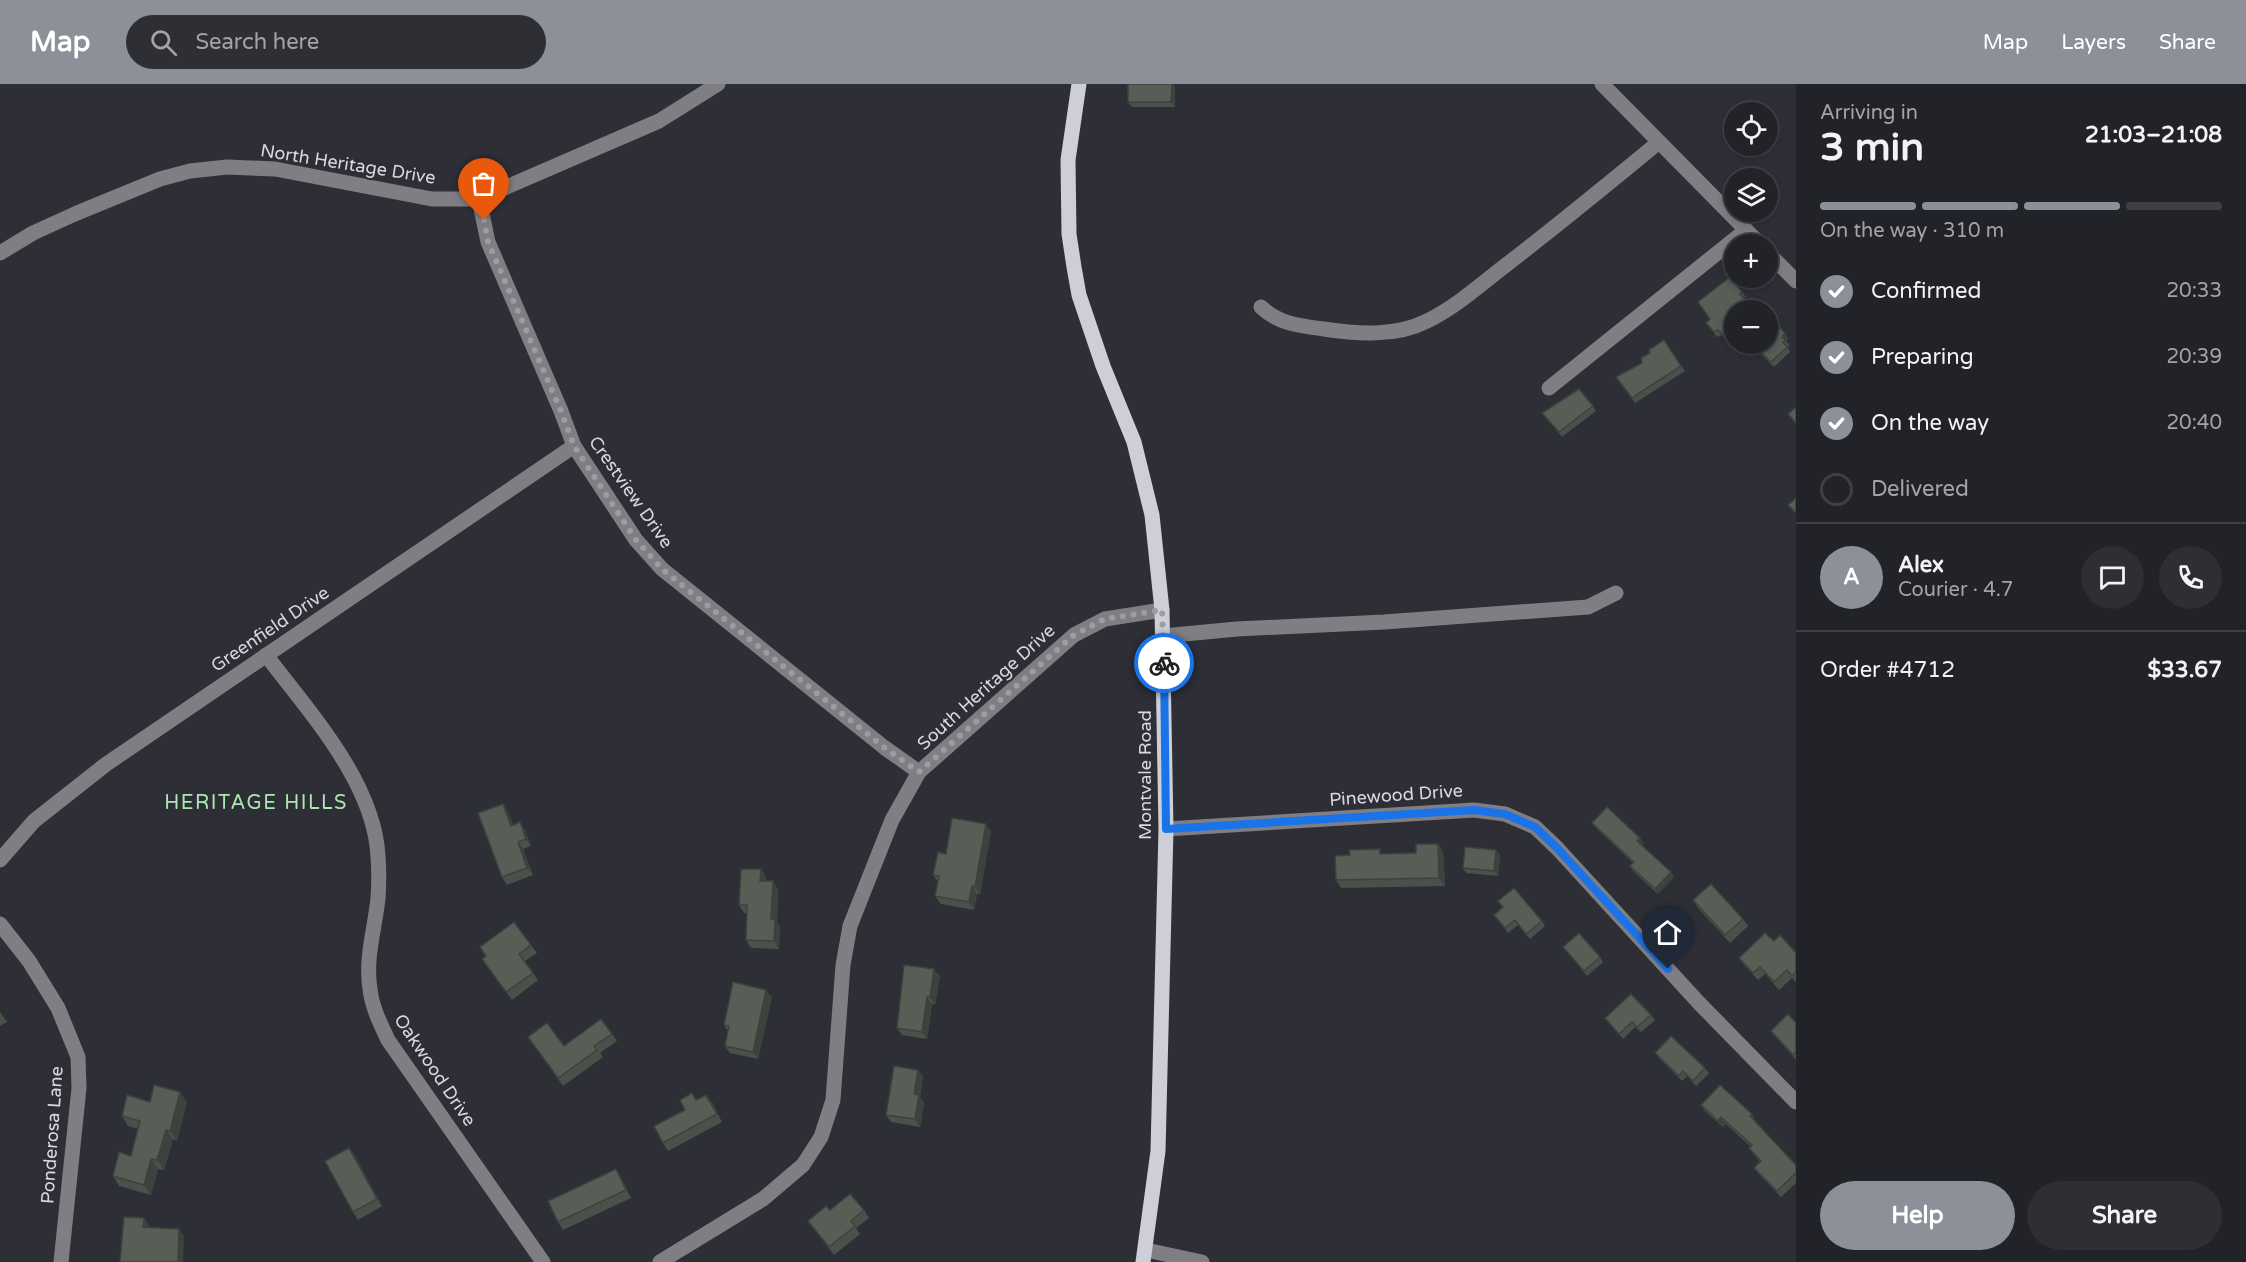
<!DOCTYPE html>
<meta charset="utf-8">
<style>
:root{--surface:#222229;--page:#2e2f35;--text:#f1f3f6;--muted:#a2a4a8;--line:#3f3f46;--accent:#8c9099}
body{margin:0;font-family:"Varela Round",sans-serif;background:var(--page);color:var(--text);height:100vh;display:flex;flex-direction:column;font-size:22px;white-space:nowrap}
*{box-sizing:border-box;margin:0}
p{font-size:20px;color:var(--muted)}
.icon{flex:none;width:33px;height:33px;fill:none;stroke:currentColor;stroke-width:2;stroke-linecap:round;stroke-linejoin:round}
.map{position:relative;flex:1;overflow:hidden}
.panel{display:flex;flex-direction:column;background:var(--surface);width:450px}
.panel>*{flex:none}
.tools{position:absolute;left:1724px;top:18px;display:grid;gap:12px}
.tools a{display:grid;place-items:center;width:54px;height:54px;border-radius:50%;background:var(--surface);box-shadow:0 3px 9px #0003,0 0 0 2px var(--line);font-size:30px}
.pin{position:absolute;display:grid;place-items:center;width:51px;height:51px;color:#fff;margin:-62px -26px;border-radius:50% 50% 50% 0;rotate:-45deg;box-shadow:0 0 6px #0007}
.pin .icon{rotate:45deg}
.courier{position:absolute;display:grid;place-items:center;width:60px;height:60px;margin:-30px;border:4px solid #1a73e8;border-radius:50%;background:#fff;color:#222;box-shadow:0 2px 8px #0007}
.head em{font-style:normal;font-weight:800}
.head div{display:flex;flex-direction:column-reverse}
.head{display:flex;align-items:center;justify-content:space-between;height:102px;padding:0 24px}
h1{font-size:39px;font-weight:800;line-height:45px}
.bar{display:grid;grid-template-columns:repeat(4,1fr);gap:9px 6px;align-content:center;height:72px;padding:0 24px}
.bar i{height:8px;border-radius:4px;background:var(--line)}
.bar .current{background:var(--accent)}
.bar p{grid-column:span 4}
.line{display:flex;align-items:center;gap:15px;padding:0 24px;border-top:2px solid var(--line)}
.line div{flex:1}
.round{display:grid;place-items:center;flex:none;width:63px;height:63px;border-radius:32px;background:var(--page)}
ol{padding:0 24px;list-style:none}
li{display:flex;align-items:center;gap:18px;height:66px}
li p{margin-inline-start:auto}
li .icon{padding:6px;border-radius:50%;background:var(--accent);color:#fff;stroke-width:4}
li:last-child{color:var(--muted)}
li i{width:33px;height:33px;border:3px solid var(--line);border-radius:50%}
.cta{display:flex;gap:12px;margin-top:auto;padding:12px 24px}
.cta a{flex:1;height:69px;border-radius:36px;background:var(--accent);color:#fff;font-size:24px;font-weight:800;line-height:69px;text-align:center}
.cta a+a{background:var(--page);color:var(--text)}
header{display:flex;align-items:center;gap:36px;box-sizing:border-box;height:84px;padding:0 30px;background:var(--accent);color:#fff}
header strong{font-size:28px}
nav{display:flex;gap:33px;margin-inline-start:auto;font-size:21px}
.search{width:420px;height:54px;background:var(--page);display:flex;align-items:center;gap:15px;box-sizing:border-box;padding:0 21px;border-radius:33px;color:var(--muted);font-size:22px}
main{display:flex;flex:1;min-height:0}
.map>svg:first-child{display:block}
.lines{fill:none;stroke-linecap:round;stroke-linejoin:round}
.minor{stroke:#7e7e83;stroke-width:15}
.major{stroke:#ceced8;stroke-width:15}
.wall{fill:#4a514a}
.shaded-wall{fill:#3c423c}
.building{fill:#565e56;stroke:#3c423c;stroke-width:1.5}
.done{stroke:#9c9ca4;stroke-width:6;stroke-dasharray:0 10.8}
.route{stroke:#1a73e8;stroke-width:8}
.labels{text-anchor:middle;stroke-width:4.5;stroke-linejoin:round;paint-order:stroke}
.street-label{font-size:18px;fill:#d8d8de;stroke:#2e2e37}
.neighbourhood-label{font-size:20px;letter-spacing:1.5px;fill:#abe7ae;stroke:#2e2e37}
</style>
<header>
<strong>Map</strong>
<div class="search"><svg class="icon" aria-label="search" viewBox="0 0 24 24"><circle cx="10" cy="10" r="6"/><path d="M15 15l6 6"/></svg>Search here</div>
<nav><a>Map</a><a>Layers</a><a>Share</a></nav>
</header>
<main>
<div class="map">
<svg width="1796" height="1178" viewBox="0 0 1796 1178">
<rect width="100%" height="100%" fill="#2e2e37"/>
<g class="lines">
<!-- minor -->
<g class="minor">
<polyline points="1602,0 1760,160"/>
<polyline points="479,115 488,158 561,327 574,362 636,456 662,485 885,664 919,688"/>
<polyline points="1767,168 1796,197"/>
<polyline points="0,169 33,149 77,129 160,95 190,87 227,83 275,85 432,115 479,115 659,37 718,0"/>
<path d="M 1261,223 C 1279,240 1300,242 1324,245 C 1357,250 1396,253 1427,237 C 1456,223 1481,200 1506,181 C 1558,141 1608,100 1659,58"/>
<polyline points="1549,304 1746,146"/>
<polyline points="1163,552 1237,545 1384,538 1588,523 1616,509"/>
<path d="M 266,571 C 309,628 374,698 378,772 C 379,786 379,800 378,814 C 375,845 365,873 370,905 C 372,923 380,939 388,956 L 543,1178"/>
<polyline points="1166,745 1474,726 1505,730 1535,743 1557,764 1699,919 1796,1018"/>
<polyline points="0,776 34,737 105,681 574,362"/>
<polyline points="0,840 29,877 58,924 78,973 79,1004 61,1178"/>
<polyline points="1146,1166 1202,1178"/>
<polyline points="660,1178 763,1115 803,1081 821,1053 833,1016 843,881 850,842 892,736 919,688 1074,551 1105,535 1162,526"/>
</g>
<!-- major -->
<polyline class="major" points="1079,0 1068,76 1069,150 1074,183 1079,211 1103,282 1134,358 1152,431 1162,526 1166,745 1158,1067 1143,1178"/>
</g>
<!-- wall -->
<g class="wall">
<polygon points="1175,3 1175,23 1132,23 1128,18"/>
<polygon points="1730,193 1746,213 1743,214 1734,226 1734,250 1727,256 1722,251 1717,253 1706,239 1710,235"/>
<polygon points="1788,254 1786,257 1790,262 1787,263 1790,268 1774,283 1755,264 1752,260"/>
<polygon points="1664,256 1685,287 1635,319 1616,293 1642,279 1650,269"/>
<polygon points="1593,322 1596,327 1562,353 1542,329"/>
<polygon points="503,720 508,728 513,741 525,746 531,762 523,765 533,791 507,801 502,793"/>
<polygon points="1592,739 1644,759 1642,761 1674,793 1658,810 1633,787 1630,782 1633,779 1596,744"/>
<polygon points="991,747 980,810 977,810 974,826 941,820 935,812 938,798 933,791 946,770"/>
<polygon points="1443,767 1445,802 1341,804 1336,796 1383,770"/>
<polygon points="1500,771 1498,792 1466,789 1463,784"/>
<polygon points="761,785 766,793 766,797 778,805 777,838 780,843 779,865 751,864 746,856 747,829 744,829 739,821"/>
<polygon points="1693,816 1743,835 1748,842 1730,859 1698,824"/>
<polygon points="1503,824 1542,837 1545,842 1530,855 1518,841 1508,849 1494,831"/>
<polygon points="514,838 537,869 525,877 538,896 512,916 482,875 486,872"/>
<polygon points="1774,857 1796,869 1796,898 1792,894 1779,906 1765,890 1758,896 1744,881 1739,874"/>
<polygon points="1563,863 1600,873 1603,878 1587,892"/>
<polygon points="940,892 935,921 932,920 927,955 902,951 897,944"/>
<polygon points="772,913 758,975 730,969 725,962 728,947 724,941"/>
<polygon points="0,928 7,938 0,942"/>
<polygon points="1651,931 1655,936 1641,948 1635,943 1623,955 1605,934"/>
<polygon points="601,935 617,957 600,969 603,973 563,1002 528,953 564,962"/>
<polygon points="1796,939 1796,976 1771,947"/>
<polygon points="1655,969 1705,984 1709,989 1696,1002 1687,992 1682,997 1659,974"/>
<polygon points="918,986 923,993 920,1013 924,1019 920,1043 891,1038 886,1031"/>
<polygon points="180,1008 187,1018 177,1057 173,1055 164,1086 158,1085 151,1111 119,1102 113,1092 131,1072 138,1045 128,1042 122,1032 150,1018"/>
<polygon points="692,1009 696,1016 712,1018 722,1038 668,1067 663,1059 685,1026"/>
<polygon points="1701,1021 1756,1037 1755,1038 1796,1081 1796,1099 1781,1113 1759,1090 1754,1084 1760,1078 1749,1064 1751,1063 1726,1040 1723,1043 1705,1027"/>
<polygon points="349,1064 355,1072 382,1122 358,1136 353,1128"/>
<polygon points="616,1085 621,1093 631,1114 563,1146 558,1138"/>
<polygon points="830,1126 864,1126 869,1134 856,1144 860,1150 834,1171 808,1137"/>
</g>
<!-- shaded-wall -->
<g class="shaded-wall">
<polygon points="1172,0 1173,0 1175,3 1175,23 1171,18"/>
<polygon points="1785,249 1788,254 1786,258 1782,253"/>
<polygon points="503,720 508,728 516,749 511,742"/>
<polygon points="520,738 525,746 531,762 526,755"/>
<polygon points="986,740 991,747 980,810 975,803"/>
<polygon points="1640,754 1644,759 1641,762 1637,757"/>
<polygon points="518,758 523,765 533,791 527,784"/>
<polygon points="1438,760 1443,767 1445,802 1439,794"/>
<polygon points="1496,766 1500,771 1498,792 1494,787"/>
<polygon points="761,785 766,793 766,804 760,797"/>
<polygon points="1671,788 1674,793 1658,810 1655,805"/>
<polygon points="773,797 778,805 777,838 780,843 779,865 774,857 771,835"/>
<polygon points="972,802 977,810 974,826 969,818"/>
<polygon points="934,885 940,892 935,921 930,913"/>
<polygon points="766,906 772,913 758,975 753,968"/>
<polygon points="927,913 932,920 927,955 922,948"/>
<polygon points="918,986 923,993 920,1013 924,1019 920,1043 915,1035 914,1010"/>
<polygon points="180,1008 187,1018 177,1057 170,1047"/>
<polygon points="706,1011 712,1018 722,1038 717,1030"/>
<polygon points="1752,1030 1756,1037 1754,1039 1750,1032"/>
<polygon points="1721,1033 1726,1040 1723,1043 1718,1037"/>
<polygon points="166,1046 173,1055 164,1086 157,1076"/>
<polygon points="349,1064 355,1072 382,1122 377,1115"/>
<polygon points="151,1075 158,1085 151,1111 144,1101"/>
<polygon points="616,1085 621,1093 631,1114 626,1106"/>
<polygon points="144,1134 149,1141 148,1150 143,1143"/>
<polygon points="179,1145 184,1152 183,1178 178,1178"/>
</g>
<!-- building -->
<g class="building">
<polygon points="1128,0 1172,0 1171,18 1128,18"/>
<polygon points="1730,193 1742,208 1740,210 1753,226 1734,226 1734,242 1723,251 1718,246 1714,248 1706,239 1710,235 1698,218"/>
<polygon points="1774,237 1785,249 1782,253 1786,257 1783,258 1787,263 1771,278 1752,260 1767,260 1767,244"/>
<polygon points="1664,256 1681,282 1632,314 1616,293 1642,279 1641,274 1650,269 1649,266"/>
<polygon points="1579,305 1593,322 1559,348 1542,329"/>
<polygon points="1796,323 1796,339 1788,330"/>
<polygon points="1796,414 1796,429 1788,421"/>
<polygon points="503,720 511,742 520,738 526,755 518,758 527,784 502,793 478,729"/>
<polygon points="1607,723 1640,754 1637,757 1671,788 1655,805 1630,782 1634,778 1592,739"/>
<polygon points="952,734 986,740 975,803 972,802 969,818 935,812 939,792 933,791 938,768 946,770"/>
<polygon points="1416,760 1438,760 1439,794 1336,796 1335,772 1350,771 1349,766 1380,765 1380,770 1416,769"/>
<polygon points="1465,763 1496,766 1494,787 1463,784"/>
<polygon points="741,785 761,785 760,797 773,797 771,835 775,835 774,857 746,856 747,821 739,821"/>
<polygon points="1711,800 1743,835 1725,851 1693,816"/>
<polygon points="1514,804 1542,837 1526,850 1515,836 1505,844 1494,831 1503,823 1498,817"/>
<polygon points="514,838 531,861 519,870 533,889 506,908 482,875 486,872 480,863"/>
<polygon points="1579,849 1600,873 1584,887 1563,863"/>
<polygon points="1765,849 1774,857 1780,851 1796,869 1796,888 1792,892 1787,886 1774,898 1760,883 1753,889 1739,874"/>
<polygon points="904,881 934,885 930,913 927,913 922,948 897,944"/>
<polygon points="733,898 766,906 753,968 725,962 729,942 724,941"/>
<polygon points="1631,910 1651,931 1637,943 1632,938 1619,950 1605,934"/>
<polygon points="1788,930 1796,939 1796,968 1793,971 1771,947"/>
<polygon points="601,935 612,950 594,962 597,966 558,994 528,953 547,939 564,962"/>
<polygon points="1671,952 1705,984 1693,997 1683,987 1679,992 1655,969"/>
<polygon points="894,982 918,986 914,1010 919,1011 915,1035 886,1031"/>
<polygon points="154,1001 180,1008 170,1047 166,1046 157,1076 151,1075 144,1101 113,1092 119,1068 131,1072 140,1037 122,1032 127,1011 150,1018"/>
<polygon points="1720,1001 1752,1030 1750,1032 1796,1081 1796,1089 1777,1107 1754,1084 1761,1077 1749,1064 1752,1061 1721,1033 1718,1037 1701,1021"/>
<polygon points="692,1009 696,1016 706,1011 717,1030 663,1059 654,1042 685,1026 680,1016"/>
<polygon points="349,1064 377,1115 353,1128 325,1077"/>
<polygon points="616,1085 626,1106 558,1138 548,1117"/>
<polygon points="850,1110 864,1126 851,1137 855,1142 829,1163 808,1137 826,1122 830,1126"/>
<polygon points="124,1133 144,1134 143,1143 179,1145 178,1178 120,1178"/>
</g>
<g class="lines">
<!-- done -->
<polyline class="done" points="484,136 488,158 561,327 574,362 636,456 662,485 885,664 919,688 1074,551 1105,535 1162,526 1164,579"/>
<!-- route -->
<polyline class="route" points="1164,579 1166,745 1474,726 1505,730 1535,743 1557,764 1668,885"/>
</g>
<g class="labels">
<!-- street labels -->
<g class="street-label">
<text transform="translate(348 80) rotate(9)" y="6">North Heritage Drive</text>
<text transform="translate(631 408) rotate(55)" y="6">Crestview Drive</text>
<text transform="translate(270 545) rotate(-34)" y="6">Greenfield Drive</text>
<text transform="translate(986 603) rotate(-42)" y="6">South Heritage Drive</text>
<text transform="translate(1145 691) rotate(-90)" y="6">Montvale Road</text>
<text transform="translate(1396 711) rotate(-4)" y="6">Pinewood Drive</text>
<text transform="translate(435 986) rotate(56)" y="6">Oakwood Drive</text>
<text transform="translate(52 1051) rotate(-86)" y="6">Ponderosa Lane</text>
</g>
<!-- neighbourhood labels -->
<g class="neighbourhood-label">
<text x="256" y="725">HERITAGE HILLS</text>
</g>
</g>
</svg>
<div class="tools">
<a><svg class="icon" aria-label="locate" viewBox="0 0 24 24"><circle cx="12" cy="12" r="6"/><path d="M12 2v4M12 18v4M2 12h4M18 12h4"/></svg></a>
<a><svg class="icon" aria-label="layers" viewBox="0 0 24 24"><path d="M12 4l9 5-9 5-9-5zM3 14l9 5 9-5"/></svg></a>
<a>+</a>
<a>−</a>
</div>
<div class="pin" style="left:484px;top:136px;background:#ea580c"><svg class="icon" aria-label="bag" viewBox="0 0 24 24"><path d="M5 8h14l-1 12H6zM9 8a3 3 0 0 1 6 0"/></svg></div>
<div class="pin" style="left:1668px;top:885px;background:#1f2937"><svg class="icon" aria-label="home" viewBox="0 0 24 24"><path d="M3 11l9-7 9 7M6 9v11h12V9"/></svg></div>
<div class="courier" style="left:1164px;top:579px"><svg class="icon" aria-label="bike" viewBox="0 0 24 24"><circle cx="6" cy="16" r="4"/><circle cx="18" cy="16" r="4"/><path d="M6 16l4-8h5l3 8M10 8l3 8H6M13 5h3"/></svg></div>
</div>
<section class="panel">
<div class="head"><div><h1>3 min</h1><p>Arriving in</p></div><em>21:03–21:08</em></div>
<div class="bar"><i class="current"></i><i class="current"></i><i class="current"></i><i></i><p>On the way · 310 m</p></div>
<ol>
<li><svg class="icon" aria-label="check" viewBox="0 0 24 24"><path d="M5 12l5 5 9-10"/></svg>Confirmed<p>20:33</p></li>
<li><svg class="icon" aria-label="check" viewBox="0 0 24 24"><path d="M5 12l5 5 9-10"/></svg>Preparing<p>20:39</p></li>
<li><svg class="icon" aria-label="check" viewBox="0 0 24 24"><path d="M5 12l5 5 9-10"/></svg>On the way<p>20:40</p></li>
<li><i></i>Delivered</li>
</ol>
<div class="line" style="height:108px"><b class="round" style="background:var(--accent);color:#fff">A</b><div><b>Alex</b><p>Courier · 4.7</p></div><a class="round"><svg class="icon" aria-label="chat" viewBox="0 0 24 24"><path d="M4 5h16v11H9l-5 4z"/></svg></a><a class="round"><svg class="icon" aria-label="phone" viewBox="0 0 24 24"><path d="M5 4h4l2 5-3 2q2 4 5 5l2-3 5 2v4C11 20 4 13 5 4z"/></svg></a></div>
<div class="line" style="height:78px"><div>Order #4712</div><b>$33.67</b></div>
<div class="cta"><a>Help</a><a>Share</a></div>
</section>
</main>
